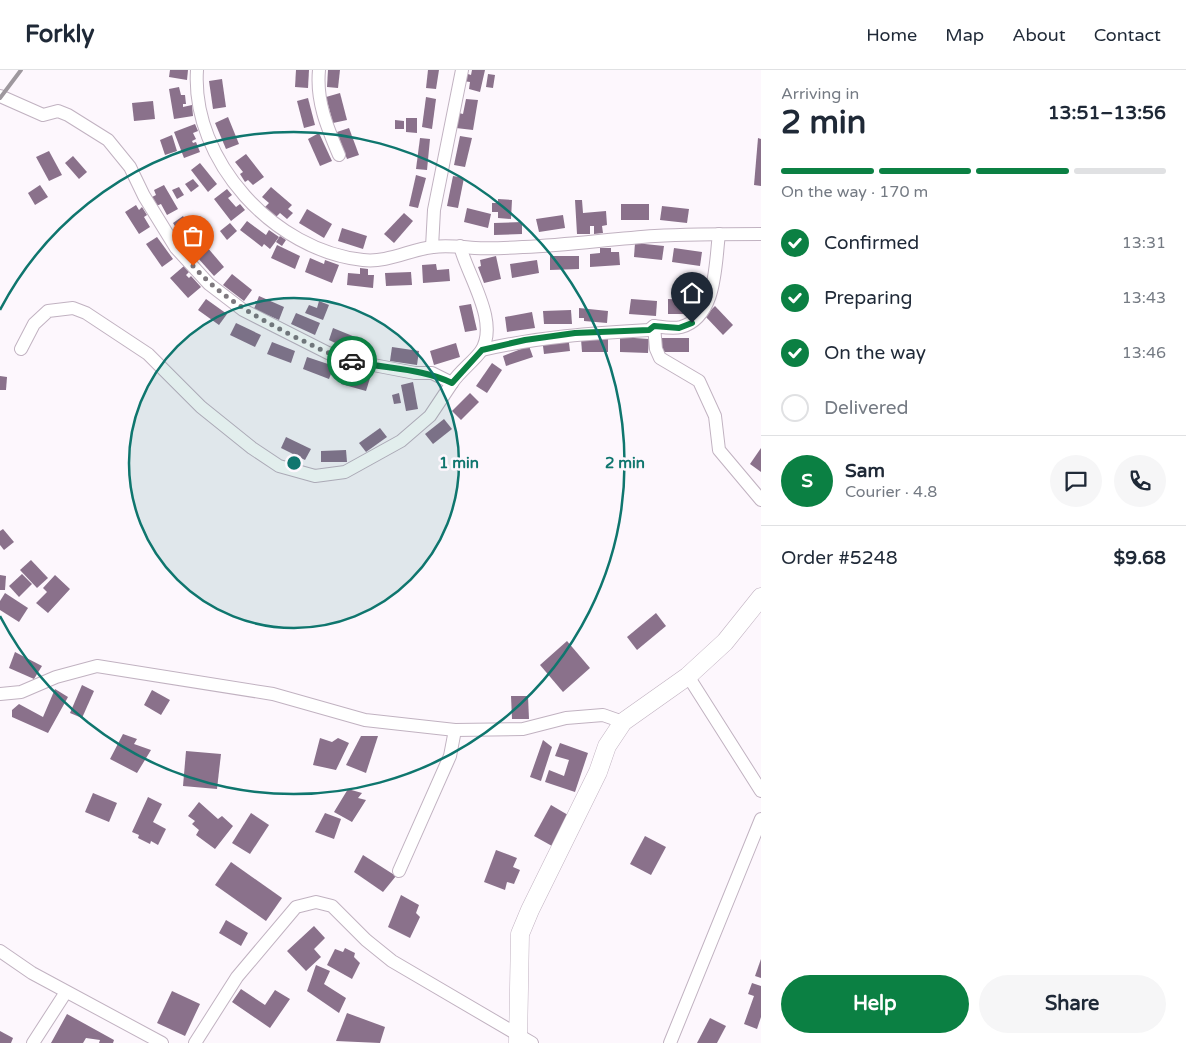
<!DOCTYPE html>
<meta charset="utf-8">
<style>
:root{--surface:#fff;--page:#f6f6f7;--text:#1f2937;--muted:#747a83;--line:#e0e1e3;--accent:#0b8043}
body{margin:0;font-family:"Varela Round",sans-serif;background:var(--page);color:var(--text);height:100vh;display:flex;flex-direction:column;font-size:19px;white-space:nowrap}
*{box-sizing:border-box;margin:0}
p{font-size:16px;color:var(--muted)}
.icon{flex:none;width:28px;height:28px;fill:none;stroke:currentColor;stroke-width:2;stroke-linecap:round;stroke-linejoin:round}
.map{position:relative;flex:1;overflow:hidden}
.sheet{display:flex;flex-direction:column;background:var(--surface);width:425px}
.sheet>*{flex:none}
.pin{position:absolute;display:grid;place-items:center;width:42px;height:42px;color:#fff;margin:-51px -21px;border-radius:50% 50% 50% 0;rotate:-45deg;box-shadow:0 0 5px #0007}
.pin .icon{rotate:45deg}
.courier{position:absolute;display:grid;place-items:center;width:50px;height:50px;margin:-25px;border:4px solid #0b8043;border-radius:50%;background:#fff;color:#222;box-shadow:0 1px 6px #0007}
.overview em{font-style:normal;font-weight:700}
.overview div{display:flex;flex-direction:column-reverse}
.overview{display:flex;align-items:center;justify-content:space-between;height:85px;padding:0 20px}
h1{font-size:32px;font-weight:700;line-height:38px}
.bar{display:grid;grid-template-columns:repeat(4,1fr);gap:8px 5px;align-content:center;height:60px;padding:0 20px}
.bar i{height:6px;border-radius:4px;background:var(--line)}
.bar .current{background:var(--accent)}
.bar p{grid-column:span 4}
.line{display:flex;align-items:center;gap:12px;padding:0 20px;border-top:1px solid var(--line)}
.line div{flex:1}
.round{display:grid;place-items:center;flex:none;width:52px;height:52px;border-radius:26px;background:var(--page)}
ol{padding:0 20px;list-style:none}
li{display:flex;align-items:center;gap:15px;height:55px}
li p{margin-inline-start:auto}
li .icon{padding:5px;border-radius:50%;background:var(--accent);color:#fff;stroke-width:4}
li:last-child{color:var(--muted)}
li i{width:28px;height:28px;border:2px solid var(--line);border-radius:50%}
.primary-button{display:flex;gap:10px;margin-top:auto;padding:10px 20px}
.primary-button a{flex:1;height:58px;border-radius:30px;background:var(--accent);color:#fff;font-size:20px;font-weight:700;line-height:58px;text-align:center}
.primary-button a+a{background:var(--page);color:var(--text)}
header{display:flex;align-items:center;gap:30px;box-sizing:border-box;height:70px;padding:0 25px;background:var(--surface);border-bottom:1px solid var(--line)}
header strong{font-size:24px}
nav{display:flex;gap:28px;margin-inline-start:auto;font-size:18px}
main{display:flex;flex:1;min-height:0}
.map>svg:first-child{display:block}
.building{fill:#8a718b}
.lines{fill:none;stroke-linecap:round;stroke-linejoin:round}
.street-casing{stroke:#c1b2c1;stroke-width:14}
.secondary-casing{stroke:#c1b2c1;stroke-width:19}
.street{stroke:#fff;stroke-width:12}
.secondary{stroke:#fff;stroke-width:18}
.rail{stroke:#9e989e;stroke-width:4}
.done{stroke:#7e787e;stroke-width:5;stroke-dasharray:0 9}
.route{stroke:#0b8043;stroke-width:6}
.ring{fill:none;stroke:#0f766e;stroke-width:2.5}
.centre{fill:#0f766e;stroke:#fdf7fd;stroke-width:2.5}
.ring-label{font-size:15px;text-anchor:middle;font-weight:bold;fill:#0f766e;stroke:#fdf7fd;stroke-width:5;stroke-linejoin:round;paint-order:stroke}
</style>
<header>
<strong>Forkly</strong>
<nav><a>Home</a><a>Map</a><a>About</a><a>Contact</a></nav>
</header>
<main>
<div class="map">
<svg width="761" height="973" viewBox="0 0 761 973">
<rect width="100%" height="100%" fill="#fdf7fd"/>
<!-- building -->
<g class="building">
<polygon points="170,0 188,0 187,10 169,7"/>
<polygon points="296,0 309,0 308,18 295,17"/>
<polygon points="328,0 340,0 338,18 327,17"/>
<polygon points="428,0 439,0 436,19 426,18"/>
<polygon points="472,0 485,0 480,22 469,19 470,12 463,11 465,3 471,5"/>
<polygon points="488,4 495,5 493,18 486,17"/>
<polygon points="222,9 226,37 213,39 209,11"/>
<polygon points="179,17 181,25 185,25 186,34 183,34 183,37 192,35 193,46 174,49 169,19"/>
<polygon points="340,23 347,50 333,53 326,27"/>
<polygon points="426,27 436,29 432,59 422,57"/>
<polygon points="308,28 315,55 304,58 297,31"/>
<polygon points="466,29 478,30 473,60 456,58 459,43 463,44"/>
<polygon points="153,31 155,49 134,51 132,33"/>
<polygon points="228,47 239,74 226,79 215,53"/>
<polygon points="406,48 417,48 417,63 406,62"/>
<polygon points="395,50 404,51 404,59 395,59"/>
<polygon points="195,54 198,61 193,63 196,69 192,71 193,73 196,72 200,82 184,88 174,62"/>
<polygon points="349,58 359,85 347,89 337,62"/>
<polygon points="319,63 332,91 320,96 308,69"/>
<polygon points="172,65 177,81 165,85 160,70"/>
<polygon points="460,66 472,68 465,97 454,95"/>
<polygon points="420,68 430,69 427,100 416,99"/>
<polygon points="758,68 761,69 761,116 754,115"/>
<polygon points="49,81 62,105 49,111 36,87"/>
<polygon points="246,84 264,107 253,115 248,110 245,112 240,104 243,102 235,92"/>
<polygon points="73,86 87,102 79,109 65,93"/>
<polygon points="200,93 217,114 208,122 191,100"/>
<polygon points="416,105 426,108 418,138 409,136"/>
<polygon points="453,106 464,108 458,138 447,136"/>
<polygon points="193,109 199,116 191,122 185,114"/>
<polygon points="40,115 48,127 35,135 28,123"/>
<polygon points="164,115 178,139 167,145 161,134 156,136 152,127 156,125 154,120"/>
<polygon points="179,117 184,125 177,129 172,120"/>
<polygon points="271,117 292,135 288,139 293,143 287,149 280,143 276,147 264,138 269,133 262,127"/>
<polygon points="227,119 232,125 228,128 236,137 240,134 245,140 231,151 214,129"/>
<polygon points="498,129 512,130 511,149 498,148 498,142 492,142 492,133 498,133"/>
<polygon points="575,130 582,130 583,143 606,141 607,155 602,156 603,163 594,164 594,156 590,156 590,164 577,164"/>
<rect x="621" y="134" width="28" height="16"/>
<polygon points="136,135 139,140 142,137 147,145 144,147 150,157 139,164 125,142"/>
<polygon points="662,136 689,139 687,153 660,150"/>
<polygon points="467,138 491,144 488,158 464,152"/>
<polygon points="307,139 332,154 324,168 299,153"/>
<polygon points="404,143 413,151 394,173 384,164"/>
<polygon points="563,145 565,158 539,162 536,149"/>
<polygon points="183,146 198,169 188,176 182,166 178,168 173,160 176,158 173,153"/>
<polygon points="200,146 212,161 203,167 192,151"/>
<polygon points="247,151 266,165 269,160 279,167 270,179 264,174 262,177 240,160"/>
<polygon points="522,152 522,164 494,165 494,153"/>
<polygon points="230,153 237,161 227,170 220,161"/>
<polygon points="342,158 367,166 363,179 338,171"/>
<polygon points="280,166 286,170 282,176 276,172"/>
<polygon points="157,167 173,189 162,197 146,174"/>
<polygon points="635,173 664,176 662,190 634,187"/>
<polygon points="277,175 300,186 295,199 271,188"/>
<polygon points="207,177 224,197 214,206 197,187"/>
<polygon points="600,178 611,178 611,182 619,182 620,195 590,197 590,184 600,183"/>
<polygon points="674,178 702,182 700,196 672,192"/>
<polygon points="496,186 501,209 484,213 478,197 481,196 480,190"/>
<polygon points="550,186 579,186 579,199 550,200"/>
<polygon points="310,188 324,194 325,190 339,195 332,213 305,202"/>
<polygon points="537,190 539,203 512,208 510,194"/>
<polygon points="436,194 437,200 449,199 450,211 423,213 422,195"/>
<polygon points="184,196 189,202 186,205 189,208 191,206 201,217 188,228 170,208"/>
<polygon points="360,198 368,199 368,205 374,205 373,218 347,215 348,203 360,204"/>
<polygon points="411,202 412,215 386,216 385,203"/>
<polygon points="232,204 252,220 244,231 223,215"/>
<polygon points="259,226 284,237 279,250 254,239"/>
<polygon points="206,229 227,244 219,255 198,240"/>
<polygon points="631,229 657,231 656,246 629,244"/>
<polygon points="668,229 695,230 695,244 668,244"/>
<polygon points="319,231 329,235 323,250 305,243 309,235 317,238"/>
<polygon points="471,234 477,260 465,262 459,236"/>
<polygon points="715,236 733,255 723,265 705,246"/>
<polygon points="579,238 608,241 607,253 584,251 584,248 579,248"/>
<polygon points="571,240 572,254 544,254 543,241"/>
<polygon points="532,242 535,258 507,262 505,247"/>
<polygon points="296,243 320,253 315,265 291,254"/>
<polygon points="236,253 261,265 255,277 230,265"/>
<polygon points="333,258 360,269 354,282 329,270"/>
<polygon points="568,265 570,281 544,284 542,268"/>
<polygon points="620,267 649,269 648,283 620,282"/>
<polygon points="608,268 608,282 582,282 581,269"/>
<rect x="659" y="268" width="30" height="14"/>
<polygon points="272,272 295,281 291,293 267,284"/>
<polygon points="456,273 460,287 434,295 430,281"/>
<polygon points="529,276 533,287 506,296 503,286"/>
<polygon points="392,277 419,281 417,295 390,291"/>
<polygon points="307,287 334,296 329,309 303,299"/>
<polygon points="492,293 502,300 487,323 476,316"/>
<polygon points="345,300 370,308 366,321 341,314"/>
<polygon points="0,306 7,307 6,320 0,320"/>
<polygon points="413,312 418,339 406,341 401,315"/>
<polygon points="399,323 401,333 394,334 392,325"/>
<polygon points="470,323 479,332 461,350 452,341"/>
<polygon points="444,349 452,359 433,374 425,364"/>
<polygon points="380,358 387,367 366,382 359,373"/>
<polygon points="286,367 311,379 305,390 281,378"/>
<polygon points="761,378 761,402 750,394"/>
<polygon points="346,380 347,392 321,392 321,381"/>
<polygon points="3,459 14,472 4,480 0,475 0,461"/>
<polygon points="31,490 48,508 37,518 20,500"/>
<polygon points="22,504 32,514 19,527 9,516"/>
<polygon points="0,505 6,506 5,520 0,520"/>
<polygon points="55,505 70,519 48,543 36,533 47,522 43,518"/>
<polygon points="5,523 28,538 19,552 0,540 0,531"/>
<polygon points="656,543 666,556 637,580 627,567"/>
<polygon points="567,571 590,598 563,622 540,595"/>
<polygon points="15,582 42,596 34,609 9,598"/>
<polygon points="82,615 94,621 82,648 70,643"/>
<polygon points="55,619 68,627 48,663 12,647 12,640 19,634 43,647"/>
<polygon points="152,620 170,630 161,645 144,635"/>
<polygon points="511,626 528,626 529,649 512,649"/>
<polygon points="123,664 137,669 134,674 151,680 137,703 110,689"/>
<polygon points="361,666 378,666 366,703 346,695"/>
<polygon points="320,668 332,672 338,668 349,673 336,700 313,695"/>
<polygon points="543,670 552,677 541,711 530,707"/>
<polygon points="560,673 588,683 575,722 545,712 549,700 564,706 569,690 555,686"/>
<polygon points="186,681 221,684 217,719 183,716"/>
<polygon points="348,719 362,723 358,728 366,730 352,752 334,742"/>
<polygon points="93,723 117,733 109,752 85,742"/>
<polygon points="148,727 162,734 153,752 166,759 158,775 151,771 150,774 138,768 139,765 132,762"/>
<polygon points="199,732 218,749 222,746 233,756 215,779 196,765 199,760 192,754 195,751 188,746"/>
<polygon points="551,735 568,745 552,776 534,766"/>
<polygon points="251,743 269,755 250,784 232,773"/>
<polygon points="325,743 341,749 334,769 315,762"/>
<polygon points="645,766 666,777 651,805 630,794"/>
<polygon points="496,780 517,788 513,797 520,800 514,814 507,812 505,820 484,812"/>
<polygon points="363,785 396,806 383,822 354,802"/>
<polygon points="231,792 282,828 266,851 215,815"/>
<polygon points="401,825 419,835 416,843 420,847 410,868 388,857"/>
<polygon points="226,850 248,863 241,876 219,863"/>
<polygon points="314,856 325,868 314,879 321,887 306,901 287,881"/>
<polygon points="345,878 355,883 354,887 360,893 352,909 327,895 335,879 343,882"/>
<polygon points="761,889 761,908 755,906"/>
<polygon points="316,895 330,901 324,914 346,928 339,943 307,921"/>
<polygon points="752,913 761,916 761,947 757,959 744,954 754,926 748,924"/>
<polygon points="241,919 265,935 275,920 290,929 270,958 232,932"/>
<polygon points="172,921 200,934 185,966 157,953"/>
<polygon points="347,943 385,957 380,973 336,971"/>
<polygon points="67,944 114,970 113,973 99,973 100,970 86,968 83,973 51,973"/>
<polygon points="710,948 726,956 717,973 697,973"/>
<polygon points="0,961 13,968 11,973 0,973"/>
</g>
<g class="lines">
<defs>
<g id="street">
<path d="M 197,0 C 191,91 275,181 363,190 C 388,193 411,179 433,177 C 447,175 461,177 475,178 C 491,179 507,178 524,177 C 568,175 611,169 655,166 C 690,164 726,164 761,164"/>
<path d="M 319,0 C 316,31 327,57 339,85"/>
<path d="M 0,26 L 43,45 L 58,41 L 68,45 L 108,70 L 130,97 L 144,126 L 176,178 L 209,214 L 243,240 L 328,283 L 363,293 L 415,303 L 432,303 L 452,313 C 460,301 473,292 481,281 C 500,252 467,205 460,176"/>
<polyline points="432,177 434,140 462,0"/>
<polyline points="654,256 656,279 660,288 699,311 715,346 719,380 761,430"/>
<polyline points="21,279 34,254 48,241 73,238 86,243 148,284 201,337 252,378 279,396 315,406 345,402 401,371 430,346 452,313"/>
<path d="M 482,280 C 538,267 592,263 649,260 L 654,256 C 662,257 673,259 681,257 C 717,247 715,194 719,164"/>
<polyline points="688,606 761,721"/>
<polyline points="0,624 21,622 56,607 97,596 273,624 365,650 455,660 523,659 566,648 603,645 623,652"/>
<polyline points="399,801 450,686 455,660"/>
<polyline points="0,881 32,903 162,973"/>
<polyline points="33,973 66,922"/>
<polyline points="195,973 237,907 296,837 316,832 332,836 366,870 392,891 532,973"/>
<polyline points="670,973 761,749"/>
</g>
<polyline id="secondary" points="518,973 520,864 530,840 598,702 607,676 623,652 688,606 725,572 761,527"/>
</defs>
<!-- street casing -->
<use href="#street" class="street-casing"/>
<!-- secondary casing -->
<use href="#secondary" class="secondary-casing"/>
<!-- street -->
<use href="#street" class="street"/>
<!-- secondary -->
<use href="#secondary" class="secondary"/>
<!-- rail -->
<polyline class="rail" points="0,28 21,0"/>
</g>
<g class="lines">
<!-- done -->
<path class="done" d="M 193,196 C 223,229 256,247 295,267 C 314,276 332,286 352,291"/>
<!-- route -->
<path class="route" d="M 352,291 C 385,299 422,298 452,313 L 482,280 L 525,270 L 575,263 L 649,260 L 654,256 L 679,258 L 692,253"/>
</g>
<!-- distance rings -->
<circle cx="294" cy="393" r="165" fill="#0f766e" fill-opacity=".12"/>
<g class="ring">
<circle cx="294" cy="393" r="165"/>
<path d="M0 240A331 331 0 1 1 0 546"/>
</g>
<circle cx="294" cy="393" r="8" class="centre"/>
<g class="ring-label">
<text x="459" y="398">1 min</text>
<text x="625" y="398">2 min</text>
</g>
</svg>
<div class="pin" style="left:193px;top:196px;background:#ea580c"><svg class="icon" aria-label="bag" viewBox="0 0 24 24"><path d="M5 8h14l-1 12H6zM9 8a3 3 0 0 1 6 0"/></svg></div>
<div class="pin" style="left:692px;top:253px;background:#1f2937"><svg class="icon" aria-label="home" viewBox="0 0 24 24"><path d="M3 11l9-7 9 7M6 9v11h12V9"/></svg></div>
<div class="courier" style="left:352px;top:291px"><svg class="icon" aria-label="car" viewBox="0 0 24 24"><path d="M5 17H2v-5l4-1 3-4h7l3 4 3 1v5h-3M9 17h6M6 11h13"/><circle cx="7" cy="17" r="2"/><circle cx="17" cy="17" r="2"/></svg></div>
</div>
<section class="sheet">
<div class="overview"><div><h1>2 min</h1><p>Arriving in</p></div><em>13:51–13:56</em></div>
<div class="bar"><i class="current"></i><i class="current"></i><i class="current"></i><i></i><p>On the way · 170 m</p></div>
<ol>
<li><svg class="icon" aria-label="check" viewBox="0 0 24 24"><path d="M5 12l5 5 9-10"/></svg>Confirmed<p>13:31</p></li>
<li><svg class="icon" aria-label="check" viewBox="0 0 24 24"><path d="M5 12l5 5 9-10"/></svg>Preparing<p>13:43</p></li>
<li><svg class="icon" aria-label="check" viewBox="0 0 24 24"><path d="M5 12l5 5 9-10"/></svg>On the way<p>13:46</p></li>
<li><i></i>Delivered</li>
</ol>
<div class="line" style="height:90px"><b class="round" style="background:var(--accent);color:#fff">S</b><div><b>Sam</b><p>Courier · 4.8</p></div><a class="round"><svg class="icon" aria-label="chat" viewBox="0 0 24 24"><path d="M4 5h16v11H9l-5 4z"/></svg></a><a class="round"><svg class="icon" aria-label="phone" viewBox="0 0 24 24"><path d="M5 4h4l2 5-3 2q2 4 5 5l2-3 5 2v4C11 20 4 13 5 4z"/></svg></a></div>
<div class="line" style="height:65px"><div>Order #5248</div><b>$9.68</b></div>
<div class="primary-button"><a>Help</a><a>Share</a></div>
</section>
</main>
